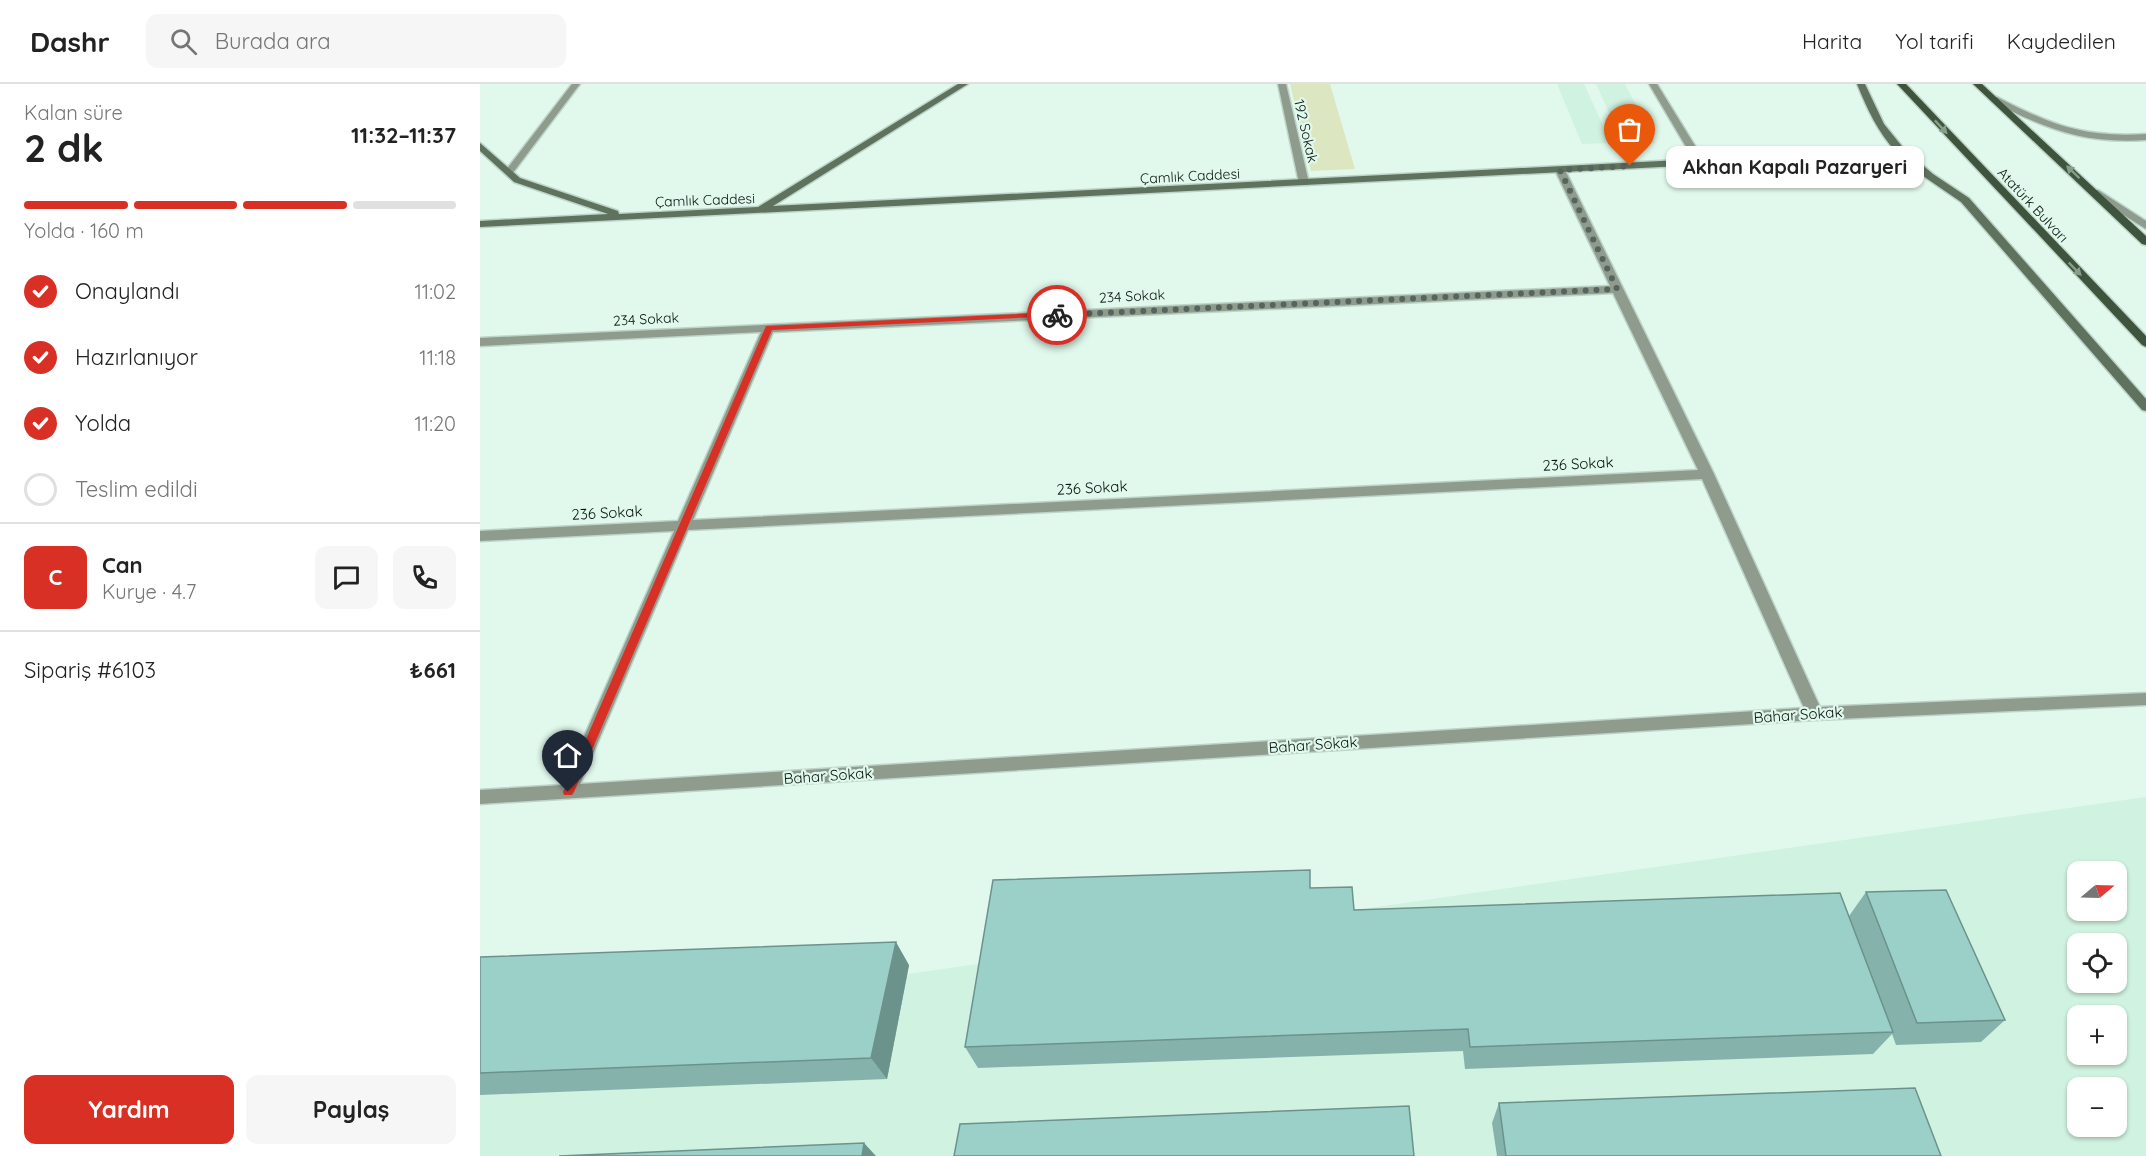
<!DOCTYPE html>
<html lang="tr">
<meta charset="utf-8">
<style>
:root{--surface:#fff;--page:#f6f6f6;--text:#222;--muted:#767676;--line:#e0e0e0;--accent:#d93025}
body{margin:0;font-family:Quicksand,sans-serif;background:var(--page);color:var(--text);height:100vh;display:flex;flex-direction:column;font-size:22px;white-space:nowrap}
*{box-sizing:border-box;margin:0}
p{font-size:20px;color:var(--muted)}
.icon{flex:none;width:33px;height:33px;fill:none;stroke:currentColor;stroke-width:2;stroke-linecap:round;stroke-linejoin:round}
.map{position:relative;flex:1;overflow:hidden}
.panel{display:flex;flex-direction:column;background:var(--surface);width:480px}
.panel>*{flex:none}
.needle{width:39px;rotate:71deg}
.fabs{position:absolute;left:1587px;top:777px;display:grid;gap:12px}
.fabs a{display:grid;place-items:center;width:60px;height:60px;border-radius:12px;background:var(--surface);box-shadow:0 2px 4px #0004;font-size:30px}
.pin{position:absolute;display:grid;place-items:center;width:51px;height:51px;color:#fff;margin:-62px -26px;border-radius:50% 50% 50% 0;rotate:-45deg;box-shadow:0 0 6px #0007}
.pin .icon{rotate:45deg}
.courier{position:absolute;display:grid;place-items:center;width:60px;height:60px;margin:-30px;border:4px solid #d93025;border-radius:50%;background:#fff;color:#222;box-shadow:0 2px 8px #0007}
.bubble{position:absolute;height:42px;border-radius:12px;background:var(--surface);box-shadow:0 2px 4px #0004;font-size:20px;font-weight:700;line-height:42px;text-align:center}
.overview em{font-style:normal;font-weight:700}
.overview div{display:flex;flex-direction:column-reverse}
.overview{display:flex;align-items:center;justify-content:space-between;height:102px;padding:0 24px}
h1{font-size:39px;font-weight:700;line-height:45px}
.bar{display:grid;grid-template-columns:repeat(4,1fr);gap:9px 6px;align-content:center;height:72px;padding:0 24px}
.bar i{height:8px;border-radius:4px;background:var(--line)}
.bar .selected{background:var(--accent)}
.bar p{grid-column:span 4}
.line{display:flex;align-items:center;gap:15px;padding:0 24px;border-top:2px solid var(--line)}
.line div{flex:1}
.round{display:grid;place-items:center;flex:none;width:63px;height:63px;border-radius:12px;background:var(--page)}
ol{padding:0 24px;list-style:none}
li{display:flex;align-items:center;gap:18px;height:66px}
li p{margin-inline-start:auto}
li .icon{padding:6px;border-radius:50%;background:var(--accent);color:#fff;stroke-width:4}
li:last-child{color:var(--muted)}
li i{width:33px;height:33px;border:3px solid var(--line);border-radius:50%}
.cta{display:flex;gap:12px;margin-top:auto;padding:12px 24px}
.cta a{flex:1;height:69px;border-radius:12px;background:var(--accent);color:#fff;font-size:24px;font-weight:700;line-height:69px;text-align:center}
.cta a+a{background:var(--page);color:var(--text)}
header{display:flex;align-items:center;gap:36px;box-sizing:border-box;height:84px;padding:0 30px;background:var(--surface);border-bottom:2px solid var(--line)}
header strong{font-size:28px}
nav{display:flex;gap:33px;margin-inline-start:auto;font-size:21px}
.search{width:420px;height:54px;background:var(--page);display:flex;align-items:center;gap:15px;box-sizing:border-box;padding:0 21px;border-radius:12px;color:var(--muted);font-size:22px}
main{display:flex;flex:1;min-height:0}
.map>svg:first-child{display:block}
.built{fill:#d0f2e0;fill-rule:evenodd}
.green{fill:#dce7c1}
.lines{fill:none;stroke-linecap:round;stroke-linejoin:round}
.street-casing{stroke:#bed4c9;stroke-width:3}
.secondary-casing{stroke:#bed4c9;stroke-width:3}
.primary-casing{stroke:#bed4c9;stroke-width:3}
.street{fill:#8e9b8d;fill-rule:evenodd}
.secondary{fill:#5f725d;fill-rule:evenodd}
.primary{fill:#3e543c;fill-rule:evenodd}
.wall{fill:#85b3ac}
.shaded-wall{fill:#6c928c}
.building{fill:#9bd0c8;stroke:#6c928c;stroke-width:1.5}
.oneway{fill:#879e8b}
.route{fill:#d93025}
.done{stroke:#55645c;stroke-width:6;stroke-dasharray:0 10.8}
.labels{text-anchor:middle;stroke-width:4.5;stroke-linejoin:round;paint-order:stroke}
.far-street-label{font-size:14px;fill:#0a130f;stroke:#e0f9ec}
.street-label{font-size:15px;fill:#0a130f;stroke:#e0f9ec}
</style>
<header>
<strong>Dashr</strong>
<div class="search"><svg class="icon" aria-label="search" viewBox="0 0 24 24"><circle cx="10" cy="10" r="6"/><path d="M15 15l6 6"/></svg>Burada ara</div>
<nav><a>Harita</a><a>Yol tarifi</a><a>Kaydedilen</a></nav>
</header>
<main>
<section class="panel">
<div class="overview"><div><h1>2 dk</h1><p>Kalan süre</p></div><em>11:32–11:37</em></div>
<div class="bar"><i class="selected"></i><i class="selected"></i><i class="selected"></i><i></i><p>Yolda · 160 m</p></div>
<ol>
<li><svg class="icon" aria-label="check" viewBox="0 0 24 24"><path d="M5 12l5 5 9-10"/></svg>Onaylandı<p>11:02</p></li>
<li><svg class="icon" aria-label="check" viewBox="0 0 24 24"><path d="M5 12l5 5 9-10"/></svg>Hazırlanıyor<p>11:18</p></li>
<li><svg class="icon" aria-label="check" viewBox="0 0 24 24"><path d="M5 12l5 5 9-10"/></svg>Yolda<p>11:20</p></li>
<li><i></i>Teslim edildi</li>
</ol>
<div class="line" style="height:108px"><b class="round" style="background:var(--accent);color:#fff">C</b><div><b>Can</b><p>Kurye · 4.7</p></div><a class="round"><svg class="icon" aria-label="chat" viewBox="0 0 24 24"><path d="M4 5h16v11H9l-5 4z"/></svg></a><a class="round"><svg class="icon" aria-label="phone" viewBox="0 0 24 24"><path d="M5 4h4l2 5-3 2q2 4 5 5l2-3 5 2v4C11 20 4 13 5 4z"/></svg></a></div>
<div class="line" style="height:78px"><div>Sipariş #6103</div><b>₺661</b></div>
<div class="cta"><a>Yardım</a><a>Paylaş</a></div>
</section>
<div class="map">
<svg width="1666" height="1072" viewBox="0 0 1666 1072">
<rect width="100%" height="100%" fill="#e0f9ec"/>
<!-- built -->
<g class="built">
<polygon points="1077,0 1104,0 1131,59 1102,60"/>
<polygon points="1116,0 1145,0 1175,59 1143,59"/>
<path d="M 1666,713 L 1666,1072 L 0,1072 L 0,951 ZM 1598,788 L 1636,788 L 1636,826 L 1598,826 ZM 1598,860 L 1636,860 L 1636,898 L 1598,898 ZM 1598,932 L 1636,932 L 1636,970 L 1598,970 ZM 1598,1004 L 1636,1004 L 1636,1042 L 1598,1042 Z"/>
</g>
<!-- green -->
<polygon class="green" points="810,0 850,0 875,85 831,87"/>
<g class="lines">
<defs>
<g id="street">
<polygon points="92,0 100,0 32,90 26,90 26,86"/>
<polygon points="798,0 806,0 829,99 827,101 819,99"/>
<polygon points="1169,0 1177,0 1225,78 1223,80 1215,78"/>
<path d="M 1511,13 L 1517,13 C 1571,41 1604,54 1666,50 L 1666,56 C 1603,60 1566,45 1511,17 Z"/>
<path d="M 1080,83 L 1085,86 L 1234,390 L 1340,623 L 1666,609 L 1666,621 L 1335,636 L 0,720 L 0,706 L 83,701 L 194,447 L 0,457 L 0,447 L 198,437 L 281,248 L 0,262 L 0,254 L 1130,202 L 1075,86 ZM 1133,209 L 1218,386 L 213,436 L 293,248 ZM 1222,395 L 1324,624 L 100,700 L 208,446 Z"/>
<polygon points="1610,106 1618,106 1666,137 1666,145 1610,110"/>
</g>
<path id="secondary" d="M 478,0 L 488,0 L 293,122 L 1220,75 L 1416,68 C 1398,48 1387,25 1377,0 L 1385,0 L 1404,40 L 1425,66 L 1453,90 L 1489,114 L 1666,315 L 1666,327 L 1662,326 L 1481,118 L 1446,94 L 1421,74 L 1220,81 L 0,143 L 0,137 L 128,130 L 34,98 L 0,67 L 0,59 L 40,94 L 138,127 L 139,130 L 278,123 Z"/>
<g id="primary">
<polygon points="1417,0 1426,0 1666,252 1666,263 1662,261"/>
<polygon points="1493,0 1502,0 1666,152 1666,161 1662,160"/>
</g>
</defs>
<!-- street casing -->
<use href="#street" class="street-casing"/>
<!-- secondary casing -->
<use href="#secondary" class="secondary-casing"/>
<!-- primary casing -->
<use href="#primary" class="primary-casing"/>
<!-- street -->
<use href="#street" class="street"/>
<!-- secondary -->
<use href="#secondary" class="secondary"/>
<!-- primary -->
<use href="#primary" class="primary"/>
</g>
<!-- wall -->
<g class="wall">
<polygon points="830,804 874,826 1369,832 1386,808 1525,936 1501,958 1416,961 1412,950 1393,970 985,985 983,967 498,984 485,963"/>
<polygon points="0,873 429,881 407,995 0,1011"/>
<polygon points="1019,1019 1461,1072 1017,1072 1012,1039"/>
</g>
<!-- shaded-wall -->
<g class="shaded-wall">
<polygon points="416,858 429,881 407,995 391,974"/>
<polygon points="384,1059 396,1072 382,1072"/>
</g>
<!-- building -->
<g class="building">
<polygon points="830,786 830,804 872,803 874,826 1360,809 1413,948 990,963 988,945 485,963 513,796"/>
<polygon points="1466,806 1525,936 1437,939 1386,808"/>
<polygon points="416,858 391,974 0,989 0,873"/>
<polygon points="1435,1004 1461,1072 1026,1072 1019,1019"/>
<polygon points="929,1022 934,1072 474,1072 480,1040"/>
<polygon points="384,1059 382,1072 79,1072"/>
</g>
<!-- one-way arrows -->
<defs><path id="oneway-solid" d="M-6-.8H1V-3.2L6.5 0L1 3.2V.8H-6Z" transform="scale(1.5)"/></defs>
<g class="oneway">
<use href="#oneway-solid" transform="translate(1461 43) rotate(47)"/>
<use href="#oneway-solid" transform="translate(1593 88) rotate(-136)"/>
<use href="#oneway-solid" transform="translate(1595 185) rotate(46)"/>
</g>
<!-- route -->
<polygon class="route" points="577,228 579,232 292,246 94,708 92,711 84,711 83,708 286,242"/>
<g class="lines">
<!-- done -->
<polyline class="done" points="577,231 1137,205 1080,86 1150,82"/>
</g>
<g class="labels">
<!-- far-street labels -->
<g class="far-street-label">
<text transform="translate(826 47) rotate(77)" y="5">192 Sokak</text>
<text transform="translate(710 92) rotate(-3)" y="5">Çamlık Caddesi</text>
<text transform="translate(225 116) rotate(-2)" y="5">Çamlık Caddesi</text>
<text transform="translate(1553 121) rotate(47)" y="5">Atatürk Bulvarı</text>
<text transform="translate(652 212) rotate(-3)" y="5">234 Sokak</text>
<text transform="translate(166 235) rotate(-3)" y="5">234 Sokak</text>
</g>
<!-- street labels -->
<g class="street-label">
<text transform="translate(1098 380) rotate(-3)" y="5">236 Sokak</text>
<text transform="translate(612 404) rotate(-3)" y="5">236 Sokak</text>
<text transform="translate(127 429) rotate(-3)" y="5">236 Sokak</text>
<text transform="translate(1318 631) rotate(-4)" y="5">Bahar Sokak</text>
<text transform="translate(833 661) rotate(-4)" y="5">Bahar Sokak</text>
<text transform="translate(348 692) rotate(-4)" y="5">Bahar Sokak</text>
</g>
</g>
</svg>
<div class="fabs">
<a><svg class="needle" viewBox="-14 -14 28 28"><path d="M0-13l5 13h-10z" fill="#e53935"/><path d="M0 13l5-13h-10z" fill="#767676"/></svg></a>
<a><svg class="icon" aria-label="locate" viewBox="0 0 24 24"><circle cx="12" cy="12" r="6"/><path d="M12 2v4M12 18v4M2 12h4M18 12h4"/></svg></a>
<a>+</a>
<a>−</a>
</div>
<div class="pin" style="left:1150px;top:82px;background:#ea580c"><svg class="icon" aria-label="bag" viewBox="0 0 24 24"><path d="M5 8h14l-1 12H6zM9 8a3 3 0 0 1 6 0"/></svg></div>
<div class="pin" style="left:88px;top:708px;background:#1f2937"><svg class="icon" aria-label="home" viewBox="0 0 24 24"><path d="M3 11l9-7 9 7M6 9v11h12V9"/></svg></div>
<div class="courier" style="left:577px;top:231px"><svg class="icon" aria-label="bike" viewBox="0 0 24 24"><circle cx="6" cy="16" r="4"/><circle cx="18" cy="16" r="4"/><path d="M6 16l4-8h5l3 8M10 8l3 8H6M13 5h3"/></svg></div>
<div class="bubble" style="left:1186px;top:62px;width:258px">Akhan Kapalı Pazaryeri</div>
</div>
</main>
